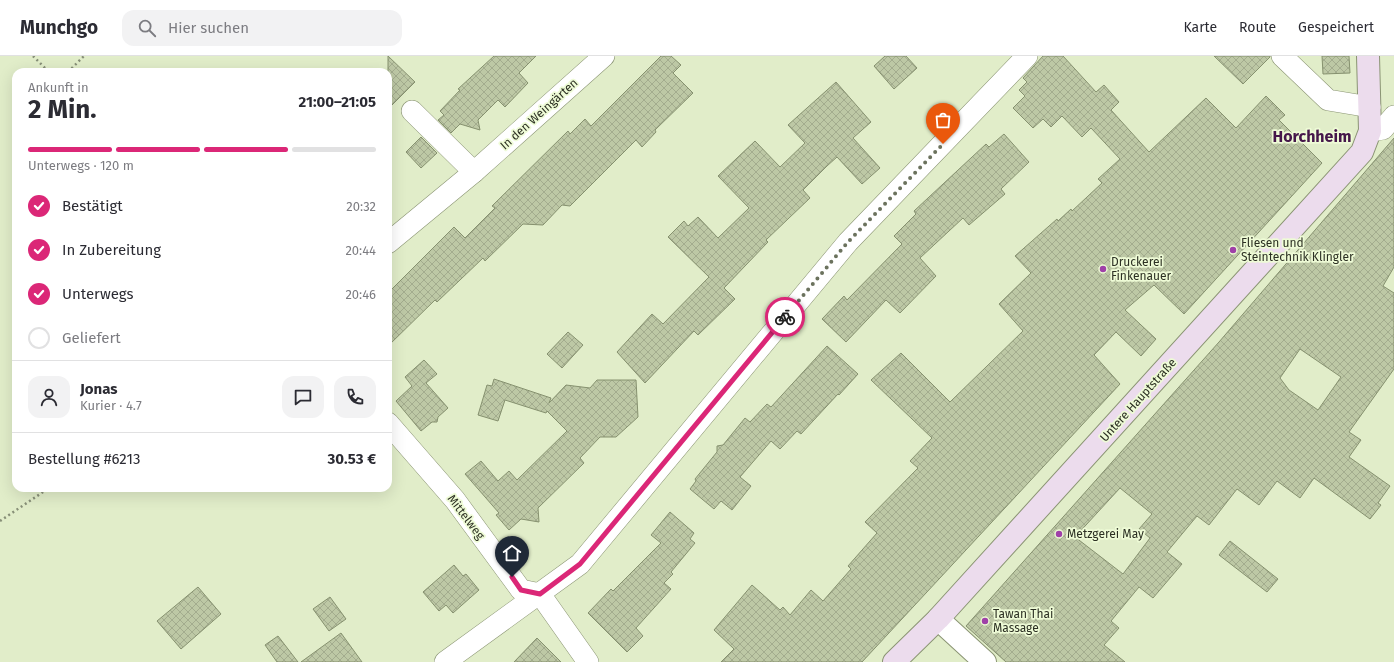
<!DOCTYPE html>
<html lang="de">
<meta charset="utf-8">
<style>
:root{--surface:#fff;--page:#f2f2f3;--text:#2b2b33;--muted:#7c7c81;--line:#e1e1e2;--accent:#db2777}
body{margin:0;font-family:"Fira Sans",sans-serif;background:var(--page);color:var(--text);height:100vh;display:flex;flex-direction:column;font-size:15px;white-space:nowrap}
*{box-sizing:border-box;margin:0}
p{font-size:13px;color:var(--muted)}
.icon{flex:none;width:22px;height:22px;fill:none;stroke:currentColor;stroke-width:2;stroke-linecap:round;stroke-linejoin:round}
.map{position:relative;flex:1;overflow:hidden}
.details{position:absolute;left:12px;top:12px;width:380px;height:424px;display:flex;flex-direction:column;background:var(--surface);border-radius:12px;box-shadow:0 4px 16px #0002}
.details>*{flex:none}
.pin{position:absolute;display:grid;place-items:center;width:34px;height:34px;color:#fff;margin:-41px -17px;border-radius:50% 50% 50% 0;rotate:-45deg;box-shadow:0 0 4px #0007}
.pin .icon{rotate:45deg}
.courier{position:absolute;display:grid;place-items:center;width:40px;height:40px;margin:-20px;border:3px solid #db2777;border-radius:50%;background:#fff;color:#222;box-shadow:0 1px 5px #0007}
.headline em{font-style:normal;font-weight:700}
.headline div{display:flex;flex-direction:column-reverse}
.headline{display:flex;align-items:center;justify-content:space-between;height:68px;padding:0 16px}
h1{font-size:26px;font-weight:700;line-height:30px}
.bar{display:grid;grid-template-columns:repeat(4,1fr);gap:6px 4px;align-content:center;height:48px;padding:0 16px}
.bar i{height:5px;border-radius:3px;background:var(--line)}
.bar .selected{background:var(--accent)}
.bar p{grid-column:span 4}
.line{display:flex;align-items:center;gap:10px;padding:0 16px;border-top:1px solid var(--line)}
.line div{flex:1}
.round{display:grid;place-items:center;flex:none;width:42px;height:42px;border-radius:12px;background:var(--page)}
ol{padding:0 16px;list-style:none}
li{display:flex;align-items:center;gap:12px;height:44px}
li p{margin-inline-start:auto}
li .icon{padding:4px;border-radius:50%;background:var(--accent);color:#fff;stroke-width:4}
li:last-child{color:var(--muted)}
li i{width:22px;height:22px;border:2px solid var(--line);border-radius:50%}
header{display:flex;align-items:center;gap:24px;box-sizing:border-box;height:56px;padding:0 20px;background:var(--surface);border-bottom:1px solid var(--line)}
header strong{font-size:19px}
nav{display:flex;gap:22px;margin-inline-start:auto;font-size:14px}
.search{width:280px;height:36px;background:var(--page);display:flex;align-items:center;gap:10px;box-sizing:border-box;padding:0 14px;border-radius:12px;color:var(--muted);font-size:15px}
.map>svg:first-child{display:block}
.building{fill:url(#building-cross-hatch);stroke:#86916f;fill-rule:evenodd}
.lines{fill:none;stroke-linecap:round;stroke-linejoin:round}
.minor-casing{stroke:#8a9473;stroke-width:22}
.tertiary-casing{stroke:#8a9473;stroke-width:24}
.secondary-casing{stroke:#8a9473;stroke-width:24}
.path{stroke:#878f77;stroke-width:2.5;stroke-dasharray:2 3;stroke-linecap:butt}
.minor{stroke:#fff;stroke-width:21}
.tertiary{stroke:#fff;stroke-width:22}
.secondary{stroke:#ecdced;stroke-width:22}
.done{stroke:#6b725d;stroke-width:4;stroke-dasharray:0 7.2}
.route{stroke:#db2777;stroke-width:5}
.poi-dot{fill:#9f40a8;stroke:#eefbd6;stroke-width:1.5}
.labels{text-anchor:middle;stroke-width:3.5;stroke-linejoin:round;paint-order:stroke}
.street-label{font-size:12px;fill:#2c3023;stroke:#eefbd6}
.poi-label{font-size:12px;fill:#2c3023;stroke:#eefbd6;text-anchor:start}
.district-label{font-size:16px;font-weight:bold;fill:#45174a;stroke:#eefbd6}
</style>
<header>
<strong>Munchgo</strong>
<div class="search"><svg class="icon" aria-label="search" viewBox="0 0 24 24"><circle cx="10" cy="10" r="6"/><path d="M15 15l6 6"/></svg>Hier suchen</div>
<nav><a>Karte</a><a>Route</a><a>Gespeichert</a></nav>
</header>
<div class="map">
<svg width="1394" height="606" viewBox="0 0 1394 606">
<defs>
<pattern id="building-cross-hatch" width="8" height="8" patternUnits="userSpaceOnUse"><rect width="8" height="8" fill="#bdc8a5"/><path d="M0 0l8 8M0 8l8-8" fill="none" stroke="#a3ac8e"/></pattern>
</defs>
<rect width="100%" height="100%" fill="#e1edc9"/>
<!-- building -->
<g class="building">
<polygon points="388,0 415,26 388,53"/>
<polygon points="494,0 536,0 519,17 528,27 505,51 498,44 478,64 480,74 460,68 451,77 438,64 444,59 440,55 460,34 458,33"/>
<polygon points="661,0 671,0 681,9 673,17 693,37 655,74 656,76 642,91 636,84 570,150 562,149 543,169 523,168 485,205 483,202 437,246 435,244 388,290 388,237 454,171 465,182 495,152 492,150 568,75 570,78 585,63 591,70"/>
<polygon points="885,0 906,0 917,12 894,33 874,10"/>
<polygon points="1043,0 1063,0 1096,36 1104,29 1119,46 1111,54 1149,96 1206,42 1236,72 1266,40 1285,59 1279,64 1322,107 1184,258 1154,229 1125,254 1156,283 1141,300 1116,276 1094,299 1120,328 862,606 721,606 734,593 714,574 752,529 780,554 783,551 790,559 811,534 823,545 851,513 848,510 877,477 865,466 918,412 910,405 932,382 871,324 901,297 950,346 1023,275 999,248 1031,217 1015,200 1057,163 1058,165 1071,153 1072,155 1102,127 1098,123 1120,103 1091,72 1082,81 1062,60 1051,71 1043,63 1033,72 1013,52 1025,40 1019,34 1027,26 1023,22"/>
<polygon points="1214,0 1270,0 1270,1 1243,28"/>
<polygon points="1322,0 1349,0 1350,17 1323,18"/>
<polygon points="836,26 871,66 853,82 880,112 862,128 837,101 827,110 803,134 810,142 766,184 768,186 724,232 735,243 698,279 694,275 645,327 617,296 652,258 663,268 709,221 668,181 684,165 688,170 698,161 718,182 749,152 718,120 755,85 780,111 805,87 788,69"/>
<polygon points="1004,78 1029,106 1001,133 1005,138 969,169 963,162 920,202 936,220 900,257 886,244 846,286 822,263 844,240 847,244 902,188 894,180 916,158 914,155 986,88 989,91"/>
<polygon points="421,81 437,97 421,112 406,96"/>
<path d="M 1394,82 L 1394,211 L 1383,230 L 1394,237 L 1394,313 L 1349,376 L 1361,384 L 1349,401 L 1390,430 L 1378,447 L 1381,449 L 1370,463 L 1314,422 L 1300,442 L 1277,425 L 1259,449 L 1237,433 L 1209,469 L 1197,460 L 1167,496 L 1182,508 L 1153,542 L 1139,531 L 1111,565 L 1119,572 L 1104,589 L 1125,606 L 1006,606 L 966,570 L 1219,286 ZM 1300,293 L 1341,321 L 1318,354 L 1289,334 L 1280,322 ZM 1120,432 L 1152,458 L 1139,473 L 1150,482 L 1123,518 L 1075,481 Z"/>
<polygon points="568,276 583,289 562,312 547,298"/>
<polygon points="827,290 858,318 839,339 838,338 801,378 797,375 780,393 771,385 740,421 751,430 732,454 721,445 714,453 690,433 696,425 695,423 717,396 717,390 723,389 745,362 750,366 767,348 771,351"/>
<polygon points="424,304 437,318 426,327 448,352 438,361 437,366 432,366 421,375 396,345 412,330 405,321"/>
<polygon points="494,323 551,342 549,347 566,329 590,332 597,324 636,324 638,361 616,381 600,381 580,402 584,407 538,452 539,466 521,463 509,474 496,459 499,457 465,418 481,405 498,425 509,415 517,424 567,375 547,355 546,357 505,344 498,365 478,359 487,329 492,330"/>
<polygon points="670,456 694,477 690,483 695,487 671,516 673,518 664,527 671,533 636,572 643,580 627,596 588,557 611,533 613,535 661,487 651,479"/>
<polygon points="1230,485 1278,523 1267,536 1219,499"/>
<polygon points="454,509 463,520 466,518 479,534 453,557 446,549 439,555 423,536"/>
<polygon points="198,531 221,558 181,593 157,565"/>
<polygon points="330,541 346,563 329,575 313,553"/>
<polygon points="341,577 362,606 301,606"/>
<polygon points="278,580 298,606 277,606 265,589"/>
<polygon points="537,582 561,606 514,606"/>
</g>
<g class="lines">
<defs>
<g id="minor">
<polyline points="1282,0 1328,44 1370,51"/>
<polyline points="412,55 474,116"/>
<polyline points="1370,75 1383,73 1394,60"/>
<polyline points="388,187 474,116 604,0"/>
<polyline points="388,367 455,444 521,534 540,538 588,606"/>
<polyline points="445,606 580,508 848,186 1027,0"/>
</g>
<polyline id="tertiary" points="938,563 985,606"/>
<polyline id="secondary" points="894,606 938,563 1362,96 1370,75 1368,0"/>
</defs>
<!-- minor casing -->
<use href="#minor" class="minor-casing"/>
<!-- tertiary casing -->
<use href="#tertiary" class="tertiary-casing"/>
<!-- secondary casing -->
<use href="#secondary" class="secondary-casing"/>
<!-- path -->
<g class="path">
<polyline points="33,0 49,16"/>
<polyline points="68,16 84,0"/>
<polyline points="0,465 49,432"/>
</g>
<!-- minor -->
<use href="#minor" class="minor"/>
<!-- tertiary -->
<use href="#tertiary" class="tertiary"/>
<!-- secondary -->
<use href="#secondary" class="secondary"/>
</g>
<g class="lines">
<!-- done -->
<polyline class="done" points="785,261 848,186 943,88"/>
<!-- route -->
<polyline class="route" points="512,521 521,534 540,538 580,508 785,261"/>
</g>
<!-- markers -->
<g class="poi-dot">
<circle cx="1233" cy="194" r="4"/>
<circle cx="1103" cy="213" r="4"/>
<circle cx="1059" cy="478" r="4"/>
<circle cx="985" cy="565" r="4"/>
</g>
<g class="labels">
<!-- street labels -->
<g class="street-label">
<text transform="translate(539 58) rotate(-42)" y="4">In den Weingärten</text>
<text transform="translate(1138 344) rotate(-48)" y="4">Untere Hauptstraße</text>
<text transform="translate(466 461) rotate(53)" y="4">Mittelweg</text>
</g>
<!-- poi labels -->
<g class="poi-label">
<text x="1241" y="191">Fliesen und<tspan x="1241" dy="14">Steintechnik Klingler</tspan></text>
<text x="1111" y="210">Druckerei<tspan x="1111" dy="14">Finkenauer</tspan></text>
<text x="1067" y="482">Metzgerei May</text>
<text x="993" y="562">Tawan Thai<tspan x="993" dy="14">Massage</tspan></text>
</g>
<!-- district labels -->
<g class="district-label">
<text x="1312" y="86">Horchheim</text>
</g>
</g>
</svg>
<div class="pin" style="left:943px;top:88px;background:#ea580c"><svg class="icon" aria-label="bag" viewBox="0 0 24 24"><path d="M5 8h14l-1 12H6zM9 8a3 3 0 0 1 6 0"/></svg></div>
<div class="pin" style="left:512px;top:521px;background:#1f2937"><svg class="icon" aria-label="home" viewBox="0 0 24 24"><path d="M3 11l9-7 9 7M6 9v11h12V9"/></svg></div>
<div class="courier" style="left:785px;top:261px"><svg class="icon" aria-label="bike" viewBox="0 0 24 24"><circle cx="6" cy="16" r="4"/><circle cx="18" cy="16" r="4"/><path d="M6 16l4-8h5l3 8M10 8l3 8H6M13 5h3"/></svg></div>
<section class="details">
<div class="headline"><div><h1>2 Min.</h1><p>Ankunft in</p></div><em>21:00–21:05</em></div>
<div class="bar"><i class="selected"></i><i class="selected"></i><i class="selected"></i><i></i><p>Unterwegs · 120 m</p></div>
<ol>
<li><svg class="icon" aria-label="check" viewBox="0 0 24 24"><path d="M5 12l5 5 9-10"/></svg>Bestätigt<p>20:32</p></li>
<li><svg class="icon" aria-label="check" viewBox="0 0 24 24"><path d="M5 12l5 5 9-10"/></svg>In Zubereitung<p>20:44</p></li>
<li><svg class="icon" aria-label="check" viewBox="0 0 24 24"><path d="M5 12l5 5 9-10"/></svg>Unterwegs<p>20:46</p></li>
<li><i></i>Geliefert</li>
</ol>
<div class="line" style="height:72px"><a class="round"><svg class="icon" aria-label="person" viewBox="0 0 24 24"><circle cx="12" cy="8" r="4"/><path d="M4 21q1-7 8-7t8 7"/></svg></a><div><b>Jonas</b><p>Kurier · 4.7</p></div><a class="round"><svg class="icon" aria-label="chat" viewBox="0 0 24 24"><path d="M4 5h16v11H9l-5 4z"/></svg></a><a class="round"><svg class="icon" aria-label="phone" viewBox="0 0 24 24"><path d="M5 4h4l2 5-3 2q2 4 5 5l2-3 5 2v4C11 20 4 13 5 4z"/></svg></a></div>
<div class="line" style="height:52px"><div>Bestellung #6213</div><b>30.53 €</b></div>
</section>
</div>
